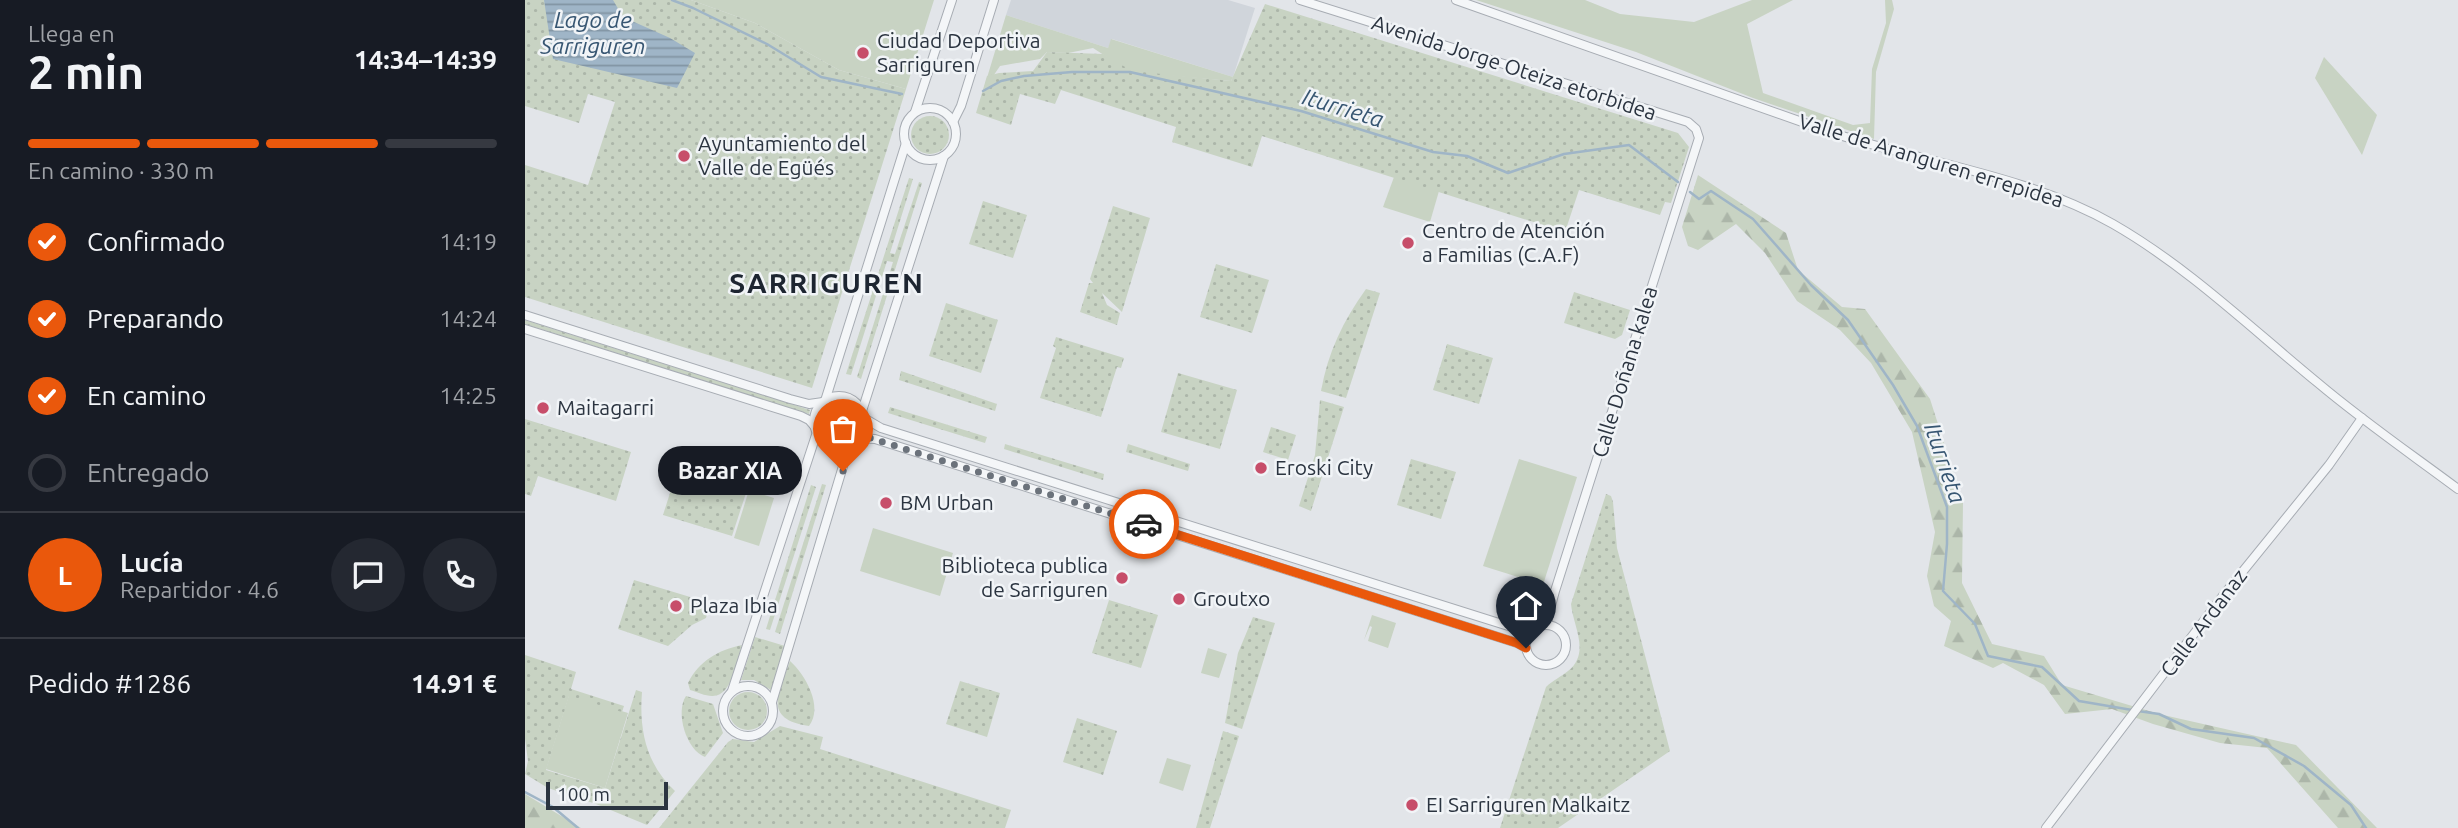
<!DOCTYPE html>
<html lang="es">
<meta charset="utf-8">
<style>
:root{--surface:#171b24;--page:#242831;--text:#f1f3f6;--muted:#9ea1a6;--line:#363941;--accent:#ea580c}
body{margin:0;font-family:Ubuntu,sans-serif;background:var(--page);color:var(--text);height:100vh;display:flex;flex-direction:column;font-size:26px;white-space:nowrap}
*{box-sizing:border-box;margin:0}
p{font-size:23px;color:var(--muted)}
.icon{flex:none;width:38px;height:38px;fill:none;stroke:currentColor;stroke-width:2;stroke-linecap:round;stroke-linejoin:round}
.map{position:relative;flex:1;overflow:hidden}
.drawer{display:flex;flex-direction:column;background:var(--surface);width:525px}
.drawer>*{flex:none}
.scale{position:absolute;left:21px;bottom:18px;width:122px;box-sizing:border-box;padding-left:7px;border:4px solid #2b3440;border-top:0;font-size:19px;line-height:24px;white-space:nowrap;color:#2b3440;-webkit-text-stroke:5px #f1f4f7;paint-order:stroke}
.pin{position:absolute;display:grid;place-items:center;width:60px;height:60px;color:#fff;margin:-72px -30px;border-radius:50% 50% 50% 0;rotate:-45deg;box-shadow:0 0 7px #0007}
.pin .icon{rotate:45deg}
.courier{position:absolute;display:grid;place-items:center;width:70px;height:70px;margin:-35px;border:5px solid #ea580c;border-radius:50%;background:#fff;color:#222;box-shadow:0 2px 9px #0007}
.bubble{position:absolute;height:49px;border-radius:24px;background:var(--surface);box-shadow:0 4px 10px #0003;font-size:23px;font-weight:600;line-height:49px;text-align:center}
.headline em{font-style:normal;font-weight:600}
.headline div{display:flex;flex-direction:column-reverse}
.headline{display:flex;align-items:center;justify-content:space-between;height:119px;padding:0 28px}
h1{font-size:46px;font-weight:600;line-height:52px}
.bar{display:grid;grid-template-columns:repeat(4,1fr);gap:10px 7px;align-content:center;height:84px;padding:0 28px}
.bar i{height:9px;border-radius:5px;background:var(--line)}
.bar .active{background:var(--accent)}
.bar p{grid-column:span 4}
.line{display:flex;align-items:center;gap:18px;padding:0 28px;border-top:2px solid var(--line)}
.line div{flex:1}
.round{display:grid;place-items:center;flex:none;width:74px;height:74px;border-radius:37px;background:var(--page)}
ol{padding:0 28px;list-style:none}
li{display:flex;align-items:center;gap:21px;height:77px}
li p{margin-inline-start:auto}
li .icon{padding:7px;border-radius:50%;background:var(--accent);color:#fff;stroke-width:4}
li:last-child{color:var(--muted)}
li i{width:38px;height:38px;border:4px solid var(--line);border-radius:50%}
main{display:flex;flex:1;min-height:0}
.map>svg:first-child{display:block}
.built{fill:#d0d5db}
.grass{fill:#c8d3c3}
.forest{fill:url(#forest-firs)}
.park{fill:url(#park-dots)}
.water{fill:url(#water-rules)}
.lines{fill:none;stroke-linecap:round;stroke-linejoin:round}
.stream{stroke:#9fb5c7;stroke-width:2.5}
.tertiary-casing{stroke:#a7acb3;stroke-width:10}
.tertiary{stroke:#f4f6f8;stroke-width:8}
.done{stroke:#6b727b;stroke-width:7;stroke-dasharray:0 12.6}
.route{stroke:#ea580c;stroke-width:9}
.poi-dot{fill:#c74e6a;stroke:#f1f4f7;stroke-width:2.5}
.labels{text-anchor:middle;stroke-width:5;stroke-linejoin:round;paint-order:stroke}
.poi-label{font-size:21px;fill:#2b3440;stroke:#f1f4f7;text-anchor:start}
.street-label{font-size:21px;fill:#2b3440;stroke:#f1f4f7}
.water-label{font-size:23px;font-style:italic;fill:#375672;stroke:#f1f4f7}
.district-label{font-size:28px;font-weight:bold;letter-spacing:2px;fill:#1d2531;stroke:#f1f4f7}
</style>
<main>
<section class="drawer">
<div class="headline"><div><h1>2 min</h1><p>Llega en</p></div><em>14:34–14:39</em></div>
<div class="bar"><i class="active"></i><i class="active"></i><i class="active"></i><i></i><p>En camino · 330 m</p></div>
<ol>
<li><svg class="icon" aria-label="check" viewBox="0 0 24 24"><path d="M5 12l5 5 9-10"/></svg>Confirmado<p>14:19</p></li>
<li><svg class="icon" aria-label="check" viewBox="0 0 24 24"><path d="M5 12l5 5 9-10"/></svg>Preparando<p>14:24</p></li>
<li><svg class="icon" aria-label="check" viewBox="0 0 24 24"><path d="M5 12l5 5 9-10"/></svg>En camino<p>14:25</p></li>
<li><i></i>Entregado</li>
</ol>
<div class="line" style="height:126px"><b class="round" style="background:var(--accent);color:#fff">L</b><div><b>Lucía</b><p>Repartidor · 4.6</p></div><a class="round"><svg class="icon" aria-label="chat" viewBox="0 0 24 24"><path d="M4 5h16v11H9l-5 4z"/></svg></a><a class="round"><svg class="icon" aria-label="phone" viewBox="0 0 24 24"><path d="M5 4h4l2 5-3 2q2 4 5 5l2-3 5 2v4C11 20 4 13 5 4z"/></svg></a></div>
<div class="line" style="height:91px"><div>Pedido #1286</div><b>14.91 €</b></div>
</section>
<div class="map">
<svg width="1933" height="828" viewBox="0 0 1933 828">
<defs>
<pattern id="forest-firs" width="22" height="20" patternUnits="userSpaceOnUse" patternTransform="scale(1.75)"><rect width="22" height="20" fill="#c8d3c3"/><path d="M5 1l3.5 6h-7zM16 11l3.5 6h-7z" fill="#acb6a9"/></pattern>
<pattern id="park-dots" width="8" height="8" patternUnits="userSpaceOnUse" patternTransform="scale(1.75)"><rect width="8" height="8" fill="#c8d3c3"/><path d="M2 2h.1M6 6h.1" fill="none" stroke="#acb6a9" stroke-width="1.8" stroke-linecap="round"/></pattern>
<pattern id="water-rules" width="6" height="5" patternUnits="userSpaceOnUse" patternTransform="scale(1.75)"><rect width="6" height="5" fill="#9fb5c7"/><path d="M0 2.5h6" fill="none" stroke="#8294a3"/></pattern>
</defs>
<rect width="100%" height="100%" fill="#e2e5e9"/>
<!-- built -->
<polygon class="built" points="486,0 703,0 730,8 708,77 587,39 583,48 481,15"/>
<!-- grass -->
<g class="grass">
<polygon points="166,0 409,0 381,89 314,70 230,23"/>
<polygon points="951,0 1060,0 1095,14 1169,22 1227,0 1268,0 1222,24 1238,93 1328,125 1345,123 1347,69 1361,23 1360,0 1367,0 1369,9 1351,72 1349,139 1228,98 1111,52"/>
<polygon points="481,15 583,48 586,39 708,77 706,81 605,72 568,48 543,53 522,52 515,59 475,66 458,91"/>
<polygon points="1799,57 1852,115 1837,155 1790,78"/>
<polygon points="869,177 914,191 905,222 858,207"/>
<polygon points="994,459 1052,477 1018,585 958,566"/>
<polygon points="224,490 249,498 234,546 209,538"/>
<polygon points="348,528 428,553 415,596 335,571"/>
<polygon points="847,615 871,623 863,648 843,641 847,627 845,626 839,640"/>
<polygon points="683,648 702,654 694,678 676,673"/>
<polygon points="44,695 103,713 80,788 21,769"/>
<polygon points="642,758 666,765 658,791 634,783"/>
</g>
<!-- forest -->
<g class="forest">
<polygon points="1173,175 1261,233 1273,270 1317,307 1340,309 1405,399 1438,502 1437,583 1467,644 1519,656 1537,685 1634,714 1771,745 1852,828 1813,828 1742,748 1695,743 1628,724 1587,709 1540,714 1519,685 1478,663 1468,668 1419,646 1426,621 1409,606 1402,576 1410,532 1387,432 1346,363 1315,330 1272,301 1240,253 1211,224 1173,250 1163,246 1157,227"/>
<polygon points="0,794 56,828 0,828"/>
</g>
<!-- park -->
<g class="park">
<polygon points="0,0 166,0 230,23 314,70 381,89 287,388 0,297 0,165 63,185 90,102 63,94 54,123 0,106"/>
<polygon points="740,4 1153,133 1164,147 1146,203 1140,202 1135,215 1054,190 1040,232 737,136 727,167 647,142 651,127 536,90 530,104 495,94 486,125 451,113 462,76 474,73 508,71 522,52 578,54 607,71 706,81"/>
<circle cx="405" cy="135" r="19"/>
<polygon points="384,178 388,179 365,253 370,254 394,182 397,183 336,379 332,377 368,262 362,261 326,375 321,374"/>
<polygon points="458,201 502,215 488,258 444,244"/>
<polygon points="588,206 625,218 597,312 577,293 582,305 595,313 592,325 555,312 564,283 568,283 565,279"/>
<polygon points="691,264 744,280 727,333 675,317"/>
<path d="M 841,289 L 855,293 L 821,398 L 796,391 C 803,352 818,321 841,289 Z"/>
<polygon points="1049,292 1105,310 1097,335 1090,339 1039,323"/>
<polygon points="421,303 473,320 456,373 404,356"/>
<polygon points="0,320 285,410 284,414 0,324"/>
<polygon points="531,337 599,358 596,368 592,367 576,417 515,398 531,348 528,346"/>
<polygon points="922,344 968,358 954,404 908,390"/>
<polygon points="376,371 472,404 470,411 374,380"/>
<polygon points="653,373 712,390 695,449 636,432"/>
<polygon points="795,400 819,407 786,511 774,506 790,455"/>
<circle cx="314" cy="421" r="17"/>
<polygon points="365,407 462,437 460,443 363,413"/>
<polygon points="0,419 106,452 91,501 13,476 6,496 0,494"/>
<polygon points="746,427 771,435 763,460 738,452"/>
<polygon points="480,444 579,474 578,480 479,449"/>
<polygon points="603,444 665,464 663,471 601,452"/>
<polygon points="886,459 931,472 916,519 872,505"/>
<polygon points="153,468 222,490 207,536 138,515"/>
<polygon points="297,484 301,485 255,634 250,632"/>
<polygon points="286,485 291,487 245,630 241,629"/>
<path d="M 1081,494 L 1086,496 L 1088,502 L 1092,548 L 1145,751 L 1033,828 L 975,828 L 1021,687 C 1028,680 1036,677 1043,671 C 1066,653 1048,626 1046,604 Z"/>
<polygon points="109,580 185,603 181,618 167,625 143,646 93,629"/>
<polygon points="584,600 633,615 616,668 567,653"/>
<polygon points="728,617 750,623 717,729 700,723 713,653"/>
<polygon points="230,637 260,646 246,690 229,680 216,680"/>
<path d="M 217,645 C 212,660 207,697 187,696 C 180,696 172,692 165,690 L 163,683 C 174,661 193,650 217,645 Z"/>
<path d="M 0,655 L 51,672 L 46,689 L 99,706 L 97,712 L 44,696 L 21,770 L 80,788 L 111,690 L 117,692 C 114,730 121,764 150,791 L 122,825 L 71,804 L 23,788 L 0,774 L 3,761 L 0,739 Z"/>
<path d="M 265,661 C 280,674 299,707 284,726 C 237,719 254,693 265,661 Z"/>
<polygon points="435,681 475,693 462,737 421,724"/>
<circle cx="223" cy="711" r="19"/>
<path d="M 161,696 L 188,704 L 198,733 L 180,757 C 161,750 150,712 161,696 Z"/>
<polygon points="552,718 592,731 578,775 538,762"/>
<polygon points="255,726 298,737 295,749 486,810 480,828 134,828 203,742 208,739 229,742"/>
<polygon points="698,731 714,736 685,828 671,828"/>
</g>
<!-- water -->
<polygon class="water" points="19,0 88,0 98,17 145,38 170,53 152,88 28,59"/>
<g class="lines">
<!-- stream -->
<g class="stream">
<polyline points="147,0 168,8 242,44 296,77 377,94"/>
<polyline points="458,91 476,81 499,76 547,72 605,72 776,111 908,152 942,156 983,173 1039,154 1104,145 1153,182"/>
<polyline points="1165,192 1174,199 1186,191 1228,219 1286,285 1323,320 1368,385 1392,426 1422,507 1422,544 1418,591 1450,624 1463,656 1517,667 1554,701 1607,710"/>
<polyline points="1613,711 1634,714 1666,729 1729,738 1779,766 1826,805 1841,828"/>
<polyline points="0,792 28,807 53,828"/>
</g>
<defs>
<g id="tertiary">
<polyline points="775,0 1163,122 1171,129 1174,138 1030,591 1023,617 1023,625"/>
<path d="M 931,0 L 1311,134 C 1402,163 1503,176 1588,224 C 1663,267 1727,329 1793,383 C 1838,421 1886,454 1933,489"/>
<circle cx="405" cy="134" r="26"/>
<polyline points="390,112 427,0"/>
<polyline points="428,122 436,106 469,0"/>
<polyline points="0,315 265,399 284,404 298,402"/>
<polyline points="0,329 276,416 284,420 290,427"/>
<circle cx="314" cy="421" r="25"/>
<polyline points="300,401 381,143"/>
<polyline points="337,411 419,156"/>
<polyline points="339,418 356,428 996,630 1007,630"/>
<polyline points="333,438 350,439 992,643 1001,648"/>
<circle cx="1021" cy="645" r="20"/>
<circle cx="223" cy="711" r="25"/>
<polyline points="207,691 292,432"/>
<polyline points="247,702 325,443"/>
<polyline points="1521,828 1697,597 1804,465 1837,418"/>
</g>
</defs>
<!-- tertiary casing -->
<use href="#tertiary" class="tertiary-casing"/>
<!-- tertiary -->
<use href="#tertiary" class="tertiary"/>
</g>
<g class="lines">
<!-- done -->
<polyline class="done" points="318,471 325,443 334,438 345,438 619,524"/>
<!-- route -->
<polyline class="route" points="619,524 992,643 1001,648"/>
</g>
<!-- markers -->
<g class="poi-dot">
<circle cx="338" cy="53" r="7"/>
<circle cx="159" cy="156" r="7"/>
<circle cx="883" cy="243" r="7"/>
<circle cx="18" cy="408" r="7"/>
<circle cx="736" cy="468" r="7"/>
<circle cx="361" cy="503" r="7"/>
<circle cx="597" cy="578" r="7"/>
<circle cx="654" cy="599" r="7"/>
<circle cx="151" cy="606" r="7"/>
<circle cx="887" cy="805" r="7"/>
</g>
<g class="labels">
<!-- poi labels -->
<g class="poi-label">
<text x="352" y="48">Ciudad Deportiva<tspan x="352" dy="24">Sarriguren</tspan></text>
<text x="173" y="151">Ayuntamiento del<tspan x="173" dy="24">Valle de Egüés</tspan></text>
<text x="897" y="238">Centro de Atención<tspan x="897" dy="24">a Familias (C.A.F)</tspan></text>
<text x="32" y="415">Maitagarri</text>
<text x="750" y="475">Eroski City</text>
<text x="375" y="510">BM Urban</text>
<text x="583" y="573" text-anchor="end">Biblioteca publica<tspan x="583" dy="24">de Sarriguren</tspan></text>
<text x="668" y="606">Groutxo</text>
<text x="165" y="613">Plaza Ibia</text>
<text x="901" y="812">EI Sarriguren Malkaitz</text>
</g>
<!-- street labels -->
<g class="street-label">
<text transform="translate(989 68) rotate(18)" y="7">Avenida Jorge Oteiza etorbidea</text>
<text transform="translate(1406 161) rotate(17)" y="7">Valle de Aranguren errepidea</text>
<text transform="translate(1100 372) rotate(-73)" y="7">Calle Doñana kalea</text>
<text transform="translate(1679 623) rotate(-53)" y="7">Calle Ardanaz</text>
</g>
<!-- water labels -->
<g class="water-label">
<text x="68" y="28">Lago de<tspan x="68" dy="26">Sarriguren</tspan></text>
<text transform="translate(818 108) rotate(17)" y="8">Iturrieta</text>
<text transform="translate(1420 463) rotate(71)" y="8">Iturrieta</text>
</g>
<!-- district labels -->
<g class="district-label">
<text x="302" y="293">SARRIGUREN</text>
</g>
</g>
</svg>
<div class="scale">100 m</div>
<div class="pin" style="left:318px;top:471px;background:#ea580c"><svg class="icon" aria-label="bag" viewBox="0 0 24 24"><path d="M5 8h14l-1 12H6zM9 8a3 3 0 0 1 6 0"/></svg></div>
<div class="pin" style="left:1001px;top:648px;background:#1f2937"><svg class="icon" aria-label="home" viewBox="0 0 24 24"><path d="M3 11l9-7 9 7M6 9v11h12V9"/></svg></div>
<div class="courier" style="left:619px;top:524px"><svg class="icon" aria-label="car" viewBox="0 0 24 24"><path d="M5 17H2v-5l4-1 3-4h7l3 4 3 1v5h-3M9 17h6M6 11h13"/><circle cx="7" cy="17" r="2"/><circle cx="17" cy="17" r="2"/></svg></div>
<div class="bubble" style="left:133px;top:446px;width:144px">Bazar XIA</div>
</div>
</main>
